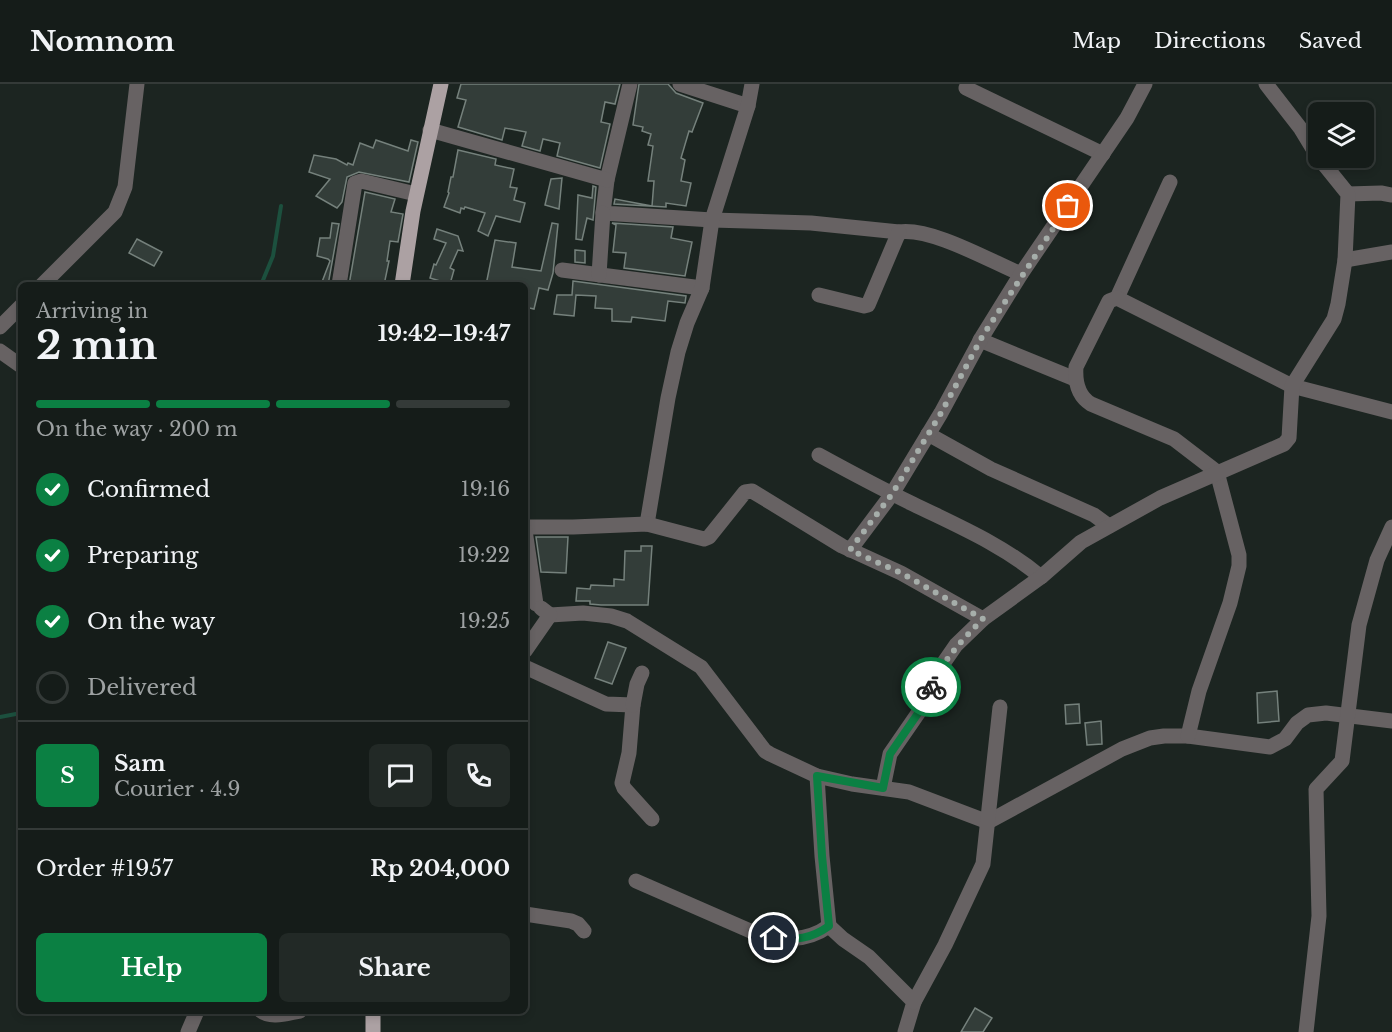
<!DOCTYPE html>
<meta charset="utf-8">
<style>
:root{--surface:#151c19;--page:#222926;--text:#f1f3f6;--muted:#9da1a2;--line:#343a38;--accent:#0b8043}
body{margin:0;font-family:"Libre Baskerville",serif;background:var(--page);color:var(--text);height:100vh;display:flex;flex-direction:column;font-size:22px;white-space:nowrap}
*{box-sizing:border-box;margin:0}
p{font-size:20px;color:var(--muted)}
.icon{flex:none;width:33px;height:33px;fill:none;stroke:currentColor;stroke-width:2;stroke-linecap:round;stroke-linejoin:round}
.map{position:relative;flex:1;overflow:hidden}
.sheet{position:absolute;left:18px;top:198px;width:510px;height:732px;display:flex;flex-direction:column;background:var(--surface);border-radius:9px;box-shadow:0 3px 9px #0003,0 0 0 2px var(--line)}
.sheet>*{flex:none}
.tools{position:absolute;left:1308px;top:18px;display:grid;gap:12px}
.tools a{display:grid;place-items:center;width:66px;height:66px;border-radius:9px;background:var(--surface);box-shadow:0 3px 9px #0003,0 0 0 2px var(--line);font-size:30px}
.pin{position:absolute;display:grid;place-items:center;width:51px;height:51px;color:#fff;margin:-26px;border:3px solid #fff;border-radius:50%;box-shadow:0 2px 6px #0007}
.courier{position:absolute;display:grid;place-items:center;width:60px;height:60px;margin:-30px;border:4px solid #0b8043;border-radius:50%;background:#fff;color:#222;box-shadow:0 2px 8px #0007}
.overview em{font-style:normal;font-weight:700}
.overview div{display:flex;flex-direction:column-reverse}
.overview{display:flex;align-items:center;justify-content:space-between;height:102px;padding:0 18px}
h1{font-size:39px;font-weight:700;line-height:45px}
.bar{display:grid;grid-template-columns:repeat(4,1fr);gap:9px 6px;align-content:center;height:72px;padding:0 18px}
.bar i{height:8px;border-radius:4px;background:var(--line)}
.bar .selected{background:var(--accent)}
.bar p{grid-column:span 4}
.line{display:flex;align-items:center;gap:15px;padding:0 18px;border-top:2px solid var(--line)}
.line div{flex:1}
.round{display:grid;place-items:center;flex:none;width:63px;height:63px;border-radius:9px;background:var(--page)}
ol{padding:0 18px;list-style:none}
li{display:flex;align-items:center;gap:18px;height:66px}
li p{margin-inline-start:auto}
li .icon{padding:6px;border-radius:50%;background:var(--accent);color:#fff;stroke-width:4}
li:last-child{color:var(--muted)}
li i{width:33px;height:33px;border:3px solid var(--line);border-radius:50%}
.cta{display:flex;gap:12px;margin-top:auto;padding:12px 18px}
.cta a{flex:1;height:69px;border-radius:9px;background:var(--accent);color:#fff;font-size:24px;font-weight:700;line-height:69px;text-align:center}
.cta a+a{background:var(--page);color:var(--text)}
header{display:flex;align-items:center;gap:36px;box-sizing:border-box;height:84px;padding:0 30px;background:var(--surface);border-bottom:2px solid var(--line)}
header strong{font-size:28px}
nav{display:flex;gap:33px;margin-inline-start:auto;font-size:21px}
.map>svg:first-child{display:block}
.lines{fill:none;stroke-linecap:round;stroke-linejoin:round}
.stream{stroke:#1c503e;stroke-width:4}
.building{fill:#333d39;stroke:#75817c;stroke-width:1.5}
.street{stroke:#676263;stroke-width:15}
.primary{stroke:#aca1a3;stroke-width:15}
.done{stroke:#a6aeaa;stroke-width:6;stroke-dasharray:0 10.8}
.route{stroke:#0b8043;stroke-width:8}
</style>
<header>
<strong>Nomnom</strong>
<nav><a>Map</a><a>Directions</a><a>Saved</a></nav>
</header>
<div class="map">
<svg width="1392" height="948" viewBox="0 0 1392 948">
<rect width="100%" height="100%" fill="#1c2521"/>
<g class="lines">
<!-- stream -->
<g class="stream">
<polyline points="261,201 273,172 281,122"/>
<polyline points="0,633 21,629"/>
</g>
</g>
<!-- building -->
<g class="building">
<polygon points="461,0 620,0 615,20 605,18 601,38 610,40 600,84 557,72 560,59 543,55 540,67 522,62 526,48 505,44 502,56 458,43 466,16 457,14"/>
<polygon points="639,0 668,0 676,9 703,19 692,48 689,47 681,74 685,76 681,97 691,99 686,122 666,119 666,123 614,120 615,115 652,122 654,97 648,97 653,62 648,61 651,50 642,47 643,43 633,41"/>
<polygon points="376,56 408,67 411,56 418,58 409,98 359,88 347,93 342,118 337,124 316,112 330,95 309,88 314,71 336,75 347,81 348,79 353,81 360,59 373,64"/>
<polygon points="458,66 496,75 495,81 514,85 510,103 517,104 514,116 525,119 520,138 496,132 488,152 478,147 485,129 465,123 464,125 461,124 460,129 444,123 449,109 448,108 451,93 453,93"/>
<polygon points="562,94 559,125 545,121 551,95"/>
<polygon points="593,102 596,103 593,136 587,134 582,156 576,155 578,111 592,114"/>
<polygon points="365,108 395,115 391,128 403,130 398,158 390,157 387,177 389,177 384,201 349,201"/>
<polygon points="332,139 339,140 328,201 322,198 330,177 328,175 317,172 320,154 330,154"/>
<polygon points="552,139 558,140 553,189 548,206 539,204 534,225 525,223 525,201 486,201 495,156 516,159 512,183 541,187"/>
<polygon points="612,139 673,143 671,154 692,158 685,192 624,184 626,169 613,168 616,141"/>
<polygon points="437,145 458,152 463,167 458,166 450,184 454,186 450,200 430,194 434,180 436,181 446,159 434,155"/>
<polygon points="137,155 162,168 154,182 129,169"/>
<polygon points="575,166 585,167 585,179 575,178"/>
<polygon points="573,197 686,212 685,219 668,217 665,237 632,233 631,238 612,237 612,225 595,224 596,212 576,211 574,232 554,230 557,211 572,211"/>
<polygon points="536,453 568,453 566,489 541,488"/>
<polygon points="641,462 652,462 648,521 601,521 590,520 590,517 576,517 577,504 590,505 591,501 614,502 614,495 624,496 625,467 641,467"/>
<polygon points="608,558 626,564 612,600 595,594"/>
<polygon points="1277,607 1279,637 1258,639 1257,609"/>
<polygon points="1079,620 1080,639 1066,640 1065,621"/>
<polygon points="1101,637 1102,660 1087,661 1085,639"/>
<polygon points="975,924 992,934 983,948 961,948"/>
</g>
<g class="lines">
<!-- street -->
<g class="street">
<path d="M 630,0 L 607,96 L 603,129 L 712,136 L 811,139 L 899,148 C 931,143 990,177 1021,190"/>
<polyline points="680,0 748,22"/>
<polyline points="1266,0 1301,45 1318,73"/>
<polyline points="966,4 1103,70"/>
<polyline points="430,46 607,96"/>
<polyline points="1348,110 1381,109 1392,111"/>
<polyline points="1345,176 1392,168"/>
<polyline points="562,186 702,204"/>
<polyline points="599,191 603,129"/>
<polyline points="42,201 115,128 125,103 137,0"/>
<polyline points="339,201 355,99 361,97 416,110"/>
<polyline points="819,211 864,222 868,221 899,148"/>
<polyline points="1117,214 1170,98"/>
<polyline points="0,243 21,222"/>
<polyline points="980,256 1075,295"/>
<polyline points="0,267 21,282"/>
<polyline points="928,350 991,385 1094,431 1109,442"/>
<path d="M 819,371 C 850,388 882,405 913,420 C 958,442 1003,461 1041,493"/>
<polyline points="647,440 668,314 678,268 687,239 702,204 712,136 748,22 752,0"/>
<polyline points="525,443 573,443 647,440 704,455 709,453 745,408 752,407 842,462 901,489 983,535"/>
<polyline points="525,446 536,520"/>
<polyline points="850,466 892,410 941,329 982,253 1021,190 1127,34 1145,0"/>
<polyline points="550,531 583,529 611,532 627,537 701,583 765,667 770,670 817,692 852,700 909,708 988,738 1122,665 1150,654 1164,652 1188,652 1270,663 1285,655 1297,639 1308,631 1326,629 1392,637"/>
<polyline points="525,567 550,531 541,524"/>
<polyline points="525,583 606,620 633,621 629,669 622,699 624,704 652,735"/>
<polyline points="633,621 637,600 642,589"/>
<path d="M 1188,652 L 1199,607 L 1230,519 L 1239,482 L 1239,471 L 1217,388 L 1174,355 L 1091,320 C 1078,312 1075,297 1076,283 L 1109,217 L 1117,214 L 1292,302 L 1392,328"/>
<polyline points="883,704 890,670 921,625 938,587 956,561 983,535 1041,493 1081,458 1160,414 1284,360 1289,354 1292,302 1334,235 1338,220 1345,176 1348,110 1319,74"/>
<path d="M 636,797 L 755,849 C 782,856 805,859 829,842 L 822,772 L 817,692"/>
<polyline points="525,830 571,837 578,840 584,847"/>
<polyline points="829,842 843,855 869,873 914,918 905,948"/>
<polyline points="914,918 945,861 983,780 1000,623"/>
<path d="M 261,927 C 271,935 288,929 300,927"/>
<polyline points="188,948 197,927"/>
<polyline points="1306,948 1319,832 1316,705 1342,677 1359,541 1377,476 1392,443"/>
</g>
<!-- primary -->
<g class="primary">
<polyline points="402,201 413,127 441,0"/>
<polyline points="373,927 373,948"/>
</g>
</g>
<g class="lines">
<!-- done -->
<path class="done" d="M 931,603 C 944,575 962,556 983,535 L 901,489 L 850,466 L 892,410 L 941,329 L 982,253 L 1068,122"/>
<!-- route -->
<path class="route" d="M 774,854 C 796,856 811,855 829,842 L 822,772 L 817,692 L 883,704 L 890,670 L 921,625 L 931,603"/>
</g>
</svg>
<div class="tools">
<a><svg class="icon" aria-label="layers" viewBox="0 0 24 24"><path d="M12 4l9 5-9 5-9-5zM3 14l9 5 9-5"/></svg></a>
</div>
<div class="pin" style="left:1068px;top:122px;background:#ea580c"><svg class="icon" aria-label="bag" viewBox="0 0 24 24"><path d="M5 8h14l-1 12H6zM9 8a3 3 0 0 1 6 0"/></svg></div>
<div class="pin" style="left:774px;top:854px;background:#1f2937"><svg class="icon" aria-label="home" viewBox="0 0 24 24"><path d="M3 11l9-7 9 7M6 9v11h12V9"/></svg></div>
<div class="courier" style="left:931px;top:603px"><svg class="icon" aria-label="bike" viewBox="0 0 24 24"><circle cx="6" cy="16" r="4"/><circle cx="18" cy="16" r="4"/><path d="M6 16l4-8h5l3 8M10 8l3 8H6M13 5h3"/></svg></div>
<section class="sheet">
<div class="overview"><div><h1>2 min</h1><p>Arriving in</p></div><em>19:42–19:47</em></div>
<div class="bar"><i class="selected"></i><i class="selected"></i><i class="selected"></i><i></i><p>On the way · 200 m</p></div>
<ol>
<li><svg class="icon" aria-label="check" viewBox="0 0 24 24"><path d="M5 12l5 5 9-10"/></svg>Confirmed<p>19:16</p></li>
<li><svg class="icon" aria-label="check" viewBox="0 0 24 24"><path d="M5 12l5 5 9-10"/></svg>Preparing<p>19:22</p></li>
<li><svg class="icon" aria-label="check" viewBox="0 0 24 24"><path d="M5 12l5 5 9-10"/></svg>On the way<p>19:25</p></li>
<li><i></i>Delivered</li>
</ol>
<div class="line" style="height:108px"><b class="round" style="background:var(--accent);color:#fff">S</b><div><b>Sam</b><p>Courier · 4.9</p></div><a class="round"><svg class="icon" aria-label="chat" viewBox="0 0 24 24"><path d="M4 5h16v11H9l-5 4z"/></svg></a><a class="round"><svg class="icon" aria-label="phone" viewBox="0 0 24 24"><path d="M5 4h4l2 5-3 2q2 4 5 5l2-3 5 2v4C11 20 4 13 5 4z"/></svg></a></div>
<div class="line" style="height:78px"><div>Order #1957</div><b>Rp 204,000</b></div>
<div class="cta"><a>Help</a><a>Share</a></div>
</section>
</div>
